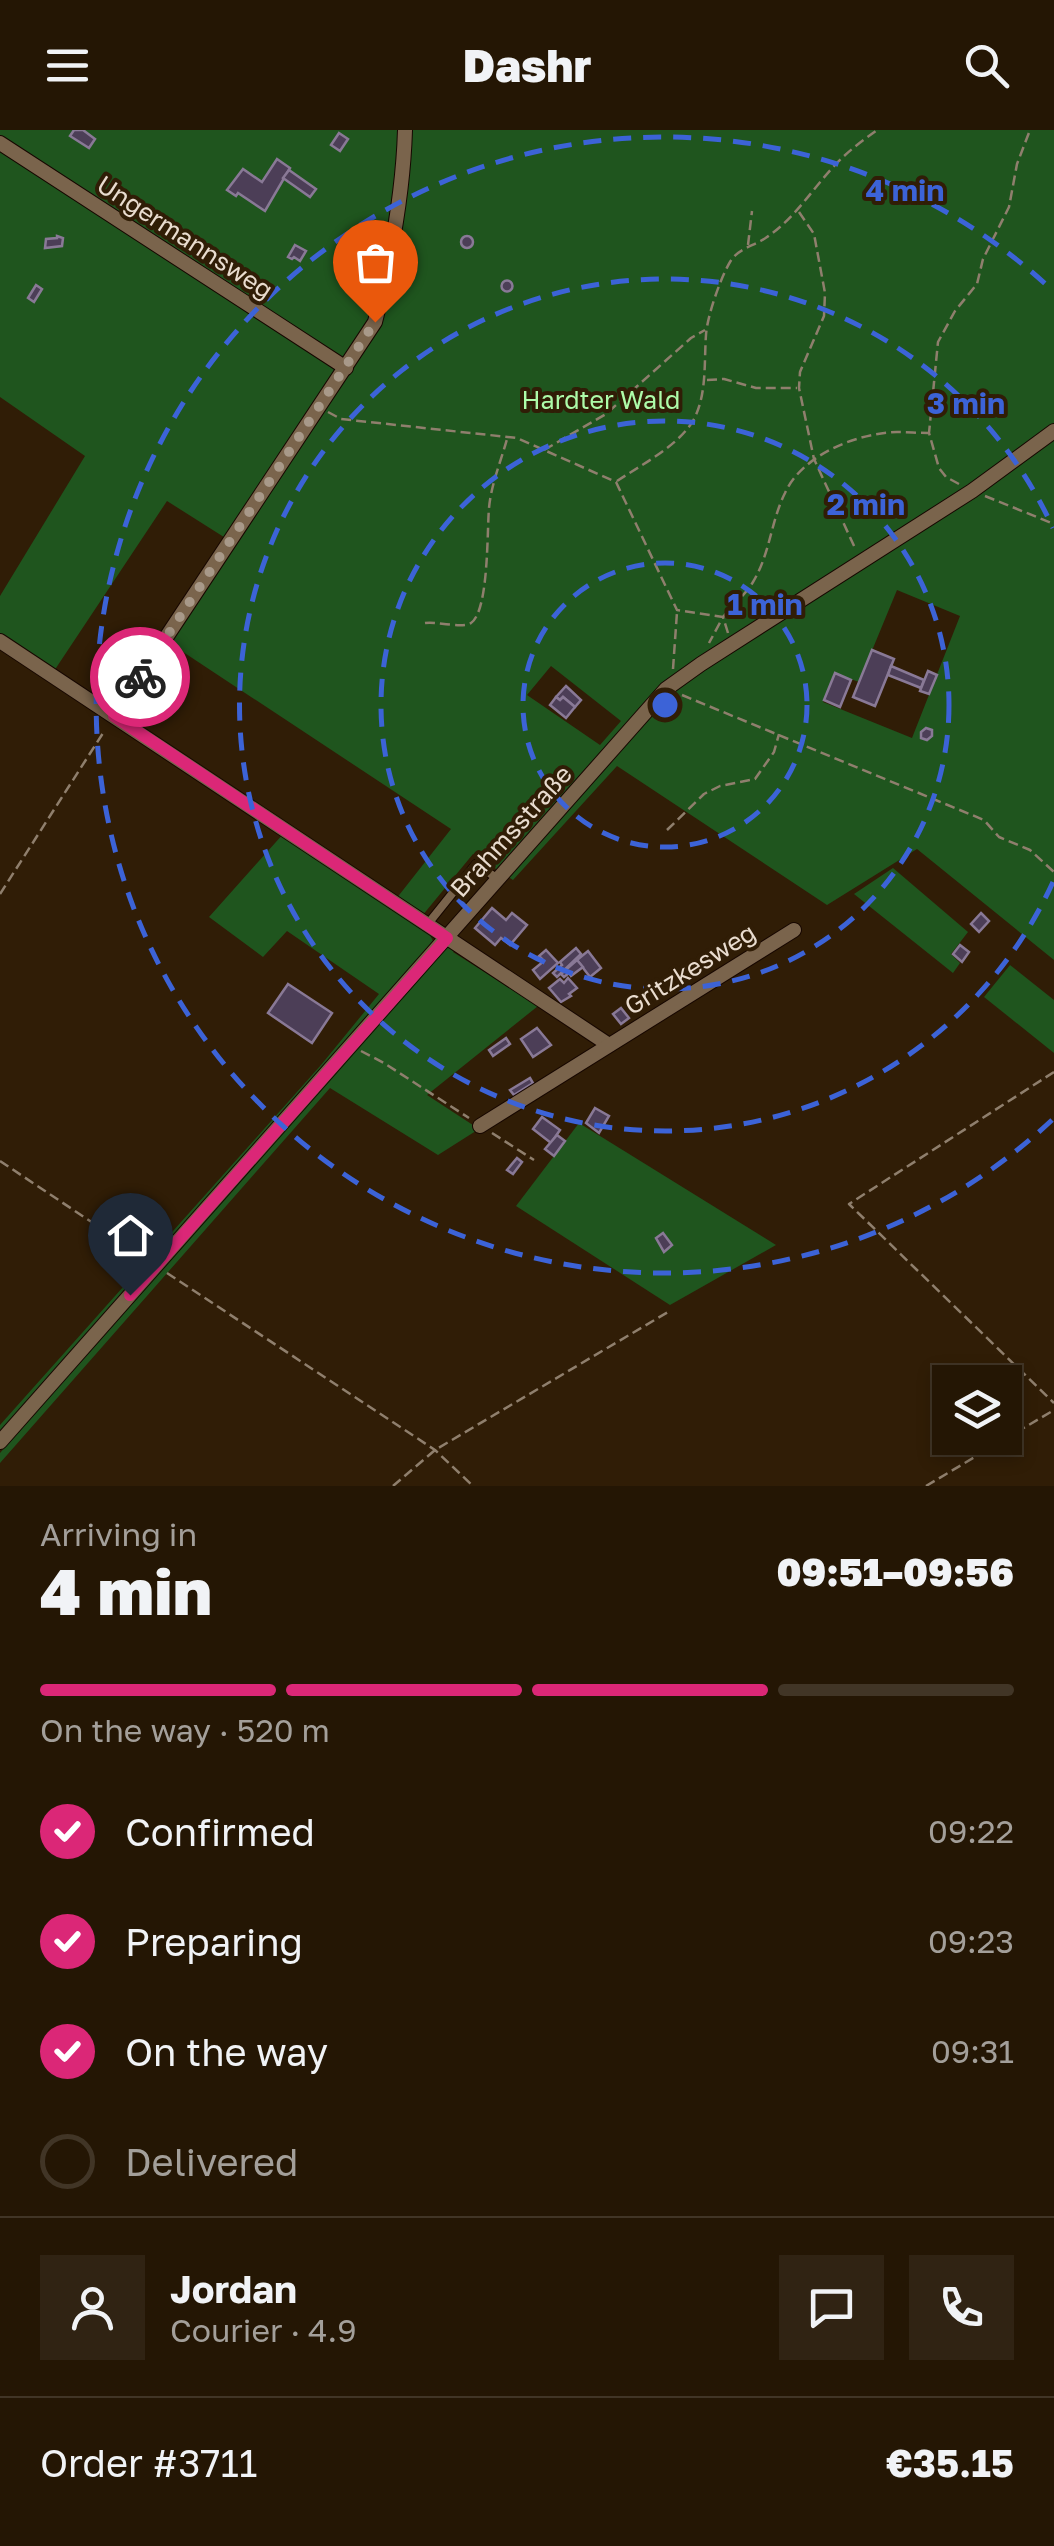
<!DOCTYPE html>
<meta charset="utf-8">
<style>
:root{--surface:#241604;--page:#302313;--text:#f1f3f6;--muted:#a39f9a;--line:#413526;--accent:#db2777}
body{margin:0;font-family:"Golos Text",sans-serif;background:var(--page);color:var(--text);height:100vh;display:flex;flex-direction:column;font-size:38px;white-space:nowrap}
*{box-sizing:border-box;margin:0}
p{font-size:32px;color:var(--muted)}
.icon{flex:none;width:55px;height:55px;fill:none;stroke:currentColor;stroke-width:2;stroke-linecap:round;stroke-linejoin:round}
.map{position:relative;height:1356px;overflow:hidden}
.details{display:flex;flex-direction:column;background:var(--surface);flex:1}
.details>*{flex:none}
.tools{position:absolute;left:932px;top:1235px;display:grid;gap:20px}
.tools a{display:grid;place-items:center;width:90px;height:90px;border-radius:0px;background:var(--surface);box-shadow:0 5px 15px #0003,0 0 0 2px var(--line);font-size:50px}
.pin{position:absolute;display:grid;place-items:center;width:85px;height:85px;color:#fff;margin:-102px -42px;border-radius:50% 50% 50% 0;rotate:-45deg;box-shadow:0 0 10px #0007}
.pin .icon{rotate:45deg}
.courier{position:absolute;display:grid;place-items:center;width:100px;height:100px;margin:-50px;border:8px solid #db2777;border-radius:50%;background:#fff;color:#222;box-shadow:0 2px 12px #0007}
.summary em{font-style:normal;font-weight:800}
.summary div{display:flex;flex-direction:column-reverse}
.summary{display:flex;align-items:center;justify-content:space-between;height:170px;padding:0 40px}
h1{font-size:65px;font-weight:800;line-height:75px}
.bar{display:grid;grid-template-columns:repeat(4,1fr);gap:15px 10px;align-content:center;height:120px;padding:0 40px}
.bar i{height:12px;border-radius:8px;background:var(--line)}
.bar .current{background:var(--accent)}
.bar p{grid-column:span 4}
.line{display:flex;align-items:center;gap:25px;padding:0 40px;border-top:2px solid var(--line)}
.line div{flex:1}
.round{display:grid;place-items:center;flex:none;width:105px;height:105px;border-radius:0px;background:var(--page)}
ol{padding:0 40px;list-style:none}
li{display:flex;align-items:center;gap:30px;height:110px}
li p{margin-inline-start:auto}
li .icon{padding:10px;border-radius:50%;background:var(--accent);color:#fff;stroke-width:4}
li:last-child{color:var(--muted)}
li i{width:55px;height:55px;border:5px solid var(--line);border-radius:50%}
header{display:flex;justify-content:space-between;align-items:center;height:130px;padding:0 40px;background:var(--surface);font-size:45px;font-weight:800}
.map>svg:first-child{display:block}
.green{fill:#1f551e;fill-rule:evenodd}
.building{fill:#4c3e57;stroke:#897996;stroke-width:2.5}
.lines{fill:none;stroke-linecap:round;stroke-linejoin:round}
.lane-casing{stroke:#170700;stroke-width:10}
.street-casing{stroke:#170700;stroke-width:16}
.path{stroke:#8f7f6d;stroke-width:2.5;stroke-dasharray:10 5;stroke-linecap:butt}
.lane{stroke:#7a644c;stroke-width:8}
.street{stroke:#7a644c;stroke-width:14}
.done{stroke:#a89989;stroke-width:10;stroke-dasharray:0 18}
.route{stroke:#db2777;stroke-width:12}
.ring{fill:none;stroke:#3c63d7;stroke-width:5;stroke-dasharray:18 12}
.labels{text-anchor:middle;stroke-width:8;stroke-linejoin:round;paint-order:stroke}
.street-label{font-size:25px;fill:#e9dccf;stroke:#301d06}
.park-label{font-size:25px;fill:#adfba9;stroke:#301d06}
.centre{fill:#3c63d7;stroke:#301d06;stroke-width:5}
.ring-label{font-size:30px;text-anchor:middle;font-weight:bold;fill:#3c63d7;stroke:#301d06;stroke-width:8;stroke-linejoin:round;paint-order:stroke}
</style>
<header><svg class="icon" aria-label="menu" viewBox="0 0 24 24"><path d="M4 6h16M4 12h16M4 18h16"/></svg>Dashr<svg class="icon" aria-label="search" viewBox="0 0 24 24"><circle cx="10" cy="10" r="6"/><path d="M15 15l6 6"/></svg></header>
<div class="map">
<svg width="1054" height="1356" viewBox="0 0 1054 1356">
<rect width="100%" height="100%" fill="#301d06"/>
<!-- green -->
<g class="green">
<path d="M 0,0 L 1054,0 L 1054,830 L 917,719 L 827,775 L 617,636 L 513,750 L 473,724 L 422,786 L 396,769 L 451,699 L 168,512 L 227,409 L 167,371 L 54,541 L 0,506 L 0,466 L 85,326 L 0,267 ZM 897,460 L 960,486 L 912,608 L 823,572 L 834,543 L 859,552 ZM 551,536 L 621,591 L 600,615 L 527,565 Z"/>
<polygon points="284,703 429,803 434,813 0,1306 0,1295 321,935 379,864 287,801 263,827 209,787"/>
<polygon points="893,738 968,802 951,824 960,833 953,843 854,764"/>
<polygon points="447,816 456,818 453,822 538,876 427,965 479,999 438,1025 330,958 0,1333 0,1323"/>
<polygon points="1010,835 1054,870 1054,923 984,867"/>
<polygon points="579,993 776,1115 670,1175 516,1076"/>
</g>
<!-- building -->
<g class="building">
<polygon points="74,0 83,0 95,9 89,18 70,6"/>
<polygon points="339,3 348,9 340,21 331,15"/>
<polygon points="277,29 290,38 265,81 238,63 236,66 227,60 243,39 262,52"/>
<polygon points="289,40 316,59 310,67 283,48"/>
<polygon points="57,106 63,108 62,116 45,118 46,109 57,108"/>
<circle cx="467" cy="112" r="6"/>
<polygon points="295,115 306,121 300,131 294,127 292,129 288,127"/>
<circle cx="507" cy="156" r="5.5"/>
<polygon points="36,155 42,159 34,172 28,168"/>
<polygon points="872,520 894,529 875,576 853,567"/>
<polygon points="891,536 924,550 921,558 888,545"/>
<polygon points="928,541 937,545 929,564 920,561"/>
<polygon points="835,543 851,550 840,577 824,570"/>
<polygon points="566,556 581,570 575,577 563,567 560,570 556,567"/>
<polygon points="556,567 560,570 563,567 575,577 566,588 550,575"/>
<polygon points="926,598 932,600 932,606 927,610 921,608 921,602"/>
<polygon points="492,778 506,790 512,783 527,795 510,815 501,808 495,815 475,798"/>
<polygon points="981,783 989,791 979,802 971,794"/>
<polygon points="960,815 969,822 962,832 953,824"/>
<polygon points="576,818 581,824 557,847 553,843 562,835 560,832"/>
<polygon points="546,820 558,833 540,849 533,840 544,831 539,826"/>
<polygon points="588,821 601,838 590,847 577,830"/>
<polygon points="577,830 583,837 571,846 569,843 564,847 561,844"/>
<polygon points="568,848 577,858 569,864 571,866 561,872 549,858 560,849 564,853"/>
<polygon points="288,854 332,883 312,913 268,883"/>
<polygon points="621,878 629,888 621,894 613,884"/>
<polygon points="537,898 551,915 533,927 521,909"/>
<polygon points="506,908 510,914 493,926 489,920"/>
<polygon points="530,948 533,953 514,965 510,960"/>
<polygon points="595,978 609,986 599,1003 586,993"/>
<polygon points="542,987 560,1000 551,1013 533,999"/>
<polygon points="557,1005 565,1011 554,1026 545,1019"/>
<polygon points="517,1028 522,1032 513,1044 507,1040"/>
<polygon points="663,1103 672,1115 664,1122 656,1108"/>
</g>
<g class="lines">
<defs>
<polyline id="lane" points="427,795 476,734 498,749"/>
<g id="street">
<polyline points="0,13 346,238"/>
<polyline points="0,511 609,915"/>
<path d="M 114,586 L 375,192 C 391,129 403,65 405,0"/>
<polyline points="480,996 794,800"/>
<polyline points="0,1312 666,559 701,534 972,361 1054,301"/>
</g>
</defs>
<!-- lane casing -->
<use href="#lane" class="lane-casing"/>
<!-- street casing -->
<use href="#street" class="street-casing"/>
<!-- path -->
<g class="path">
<polyline points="799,82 814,104 825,163 824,186 800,242 799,258 814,329 855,418"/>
<polyline points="748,115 752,81"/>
<polyline points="707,250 724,249 756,258 797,258"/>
<polyline points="328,282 341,289 517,308 616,352 677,480 723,487 709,513"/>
<polyline points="544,320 606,284 691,208 705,200"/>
<path d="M 617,351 C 641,335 680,315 694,289 C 707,264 704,232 706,205 C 707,187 720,149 730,132 C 738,118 755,116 767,107 C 798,86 815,54 841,29 C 852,18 865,9 877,0"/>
<polyline points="959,354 946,347 939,338 929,303 938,212 955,181 977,154 983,129 1009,77 1017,34 1030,0"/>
<polyline points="985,366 1054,394"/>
<path d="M 425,493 C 437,491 462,499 471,493 C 489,481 487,400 489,378 C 491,355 501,331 507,309"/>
<path d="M 728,503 L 723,487 C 733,475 745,465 753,452 C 770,424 771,391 785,363 C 802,325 857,303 897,302 C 907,302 918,303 928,303"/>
<polyline points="673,539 677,482"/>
<polyline points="682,565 984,690 999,707 1030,720 1054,742"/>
<polyline points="667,700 704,664 720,656 755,649 774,622 779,604"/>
<polyline points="0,764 105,600"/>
<polyline points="361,921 384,933 469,988"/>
<polyline points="1054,942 849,1074 1054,1273"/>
<polyline points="492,1003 534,1030"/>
<polyline points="0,1031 144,1127"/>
<polyline points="167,1143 435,1320 473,1356"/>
<polyline points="393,1356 435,1320 668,1182"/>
<polyline points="926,1356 1054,1280"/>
</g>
<!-- lane -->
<use href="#lane" class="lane"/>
<!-- street -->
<use href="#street" class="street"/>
</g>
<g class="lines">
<!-- done -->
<polyline class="done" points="140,547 375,192"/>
<!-- route -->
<polyline class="route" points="130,1165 447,808 114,586 140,547"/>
</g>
<!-- distance rings -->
<g class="ring">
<circle cx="665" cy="575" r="142"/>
<circle cx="665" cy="575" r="284"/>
<path d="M1053 752A426 426 0 1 1 1053 398"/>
<path d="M1052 990A568 568 0 1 1 1052 160"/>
</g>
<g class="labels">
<!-- street labels -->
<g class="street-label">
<text transform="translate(185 107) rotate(33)" y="9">Ungermannsweg</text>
<text transform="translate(511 701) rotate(-48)" y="9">Brahmsstraße</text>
<text transform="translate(690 839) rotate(-32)" y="9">Gritzkesweg</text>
</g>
<!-- park labels -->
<g class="park-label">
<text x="601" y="279">Hardter Wald</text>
</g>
</g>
<circle cx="665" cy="575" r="15" class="centre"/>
<g class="ring-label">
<text x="905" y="71">4 min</text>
<text x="966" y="284">3 min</text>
<text x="866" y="385">2 min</text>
<text x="765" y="485">1 min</text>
</g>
</svg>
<div class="tools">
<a><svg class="icon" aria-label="layers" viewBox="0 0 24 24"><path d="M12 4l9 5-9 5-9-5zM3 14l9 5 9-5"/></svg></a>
</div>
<div class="pin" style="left:375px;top:192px;background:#ea580c"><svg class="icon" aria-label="bag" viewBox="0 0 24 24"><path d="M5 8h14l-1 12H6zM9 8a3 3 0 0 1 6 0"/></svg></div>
<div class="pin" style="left:130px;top:1165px;background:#1f2937"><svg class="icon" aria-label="home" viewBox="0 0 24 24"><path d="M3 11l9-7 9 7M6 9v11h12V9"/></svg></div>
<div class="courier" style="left:140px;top:547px"><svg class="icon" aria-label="bike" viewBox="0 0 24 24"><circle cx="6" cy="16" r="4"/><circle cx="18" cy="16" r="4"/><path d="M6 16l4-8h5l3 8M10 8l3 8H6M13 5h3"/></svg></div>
</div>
<section class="details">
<div class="summary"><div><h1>4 min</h1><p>Arriving in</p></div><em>09:51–09:56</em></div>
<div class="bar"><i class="current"></i><i class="current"></i><i class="current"></i><i></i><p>On the way · 520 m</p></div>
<ol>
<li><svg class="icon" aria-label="check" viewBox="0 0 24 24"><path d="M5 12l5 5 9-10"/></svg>Confirmed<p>09:22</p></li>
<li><svg class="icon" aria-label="check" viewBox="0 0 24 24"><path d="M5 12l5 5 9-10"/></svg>Preparing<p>09:23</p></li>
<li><svg class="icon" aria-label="check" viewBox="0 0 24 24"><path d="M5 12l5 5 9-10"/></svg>On the way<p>09:31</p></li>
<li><i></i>Delivered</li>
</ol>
<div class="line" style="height:180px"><a class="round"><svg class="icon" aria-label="person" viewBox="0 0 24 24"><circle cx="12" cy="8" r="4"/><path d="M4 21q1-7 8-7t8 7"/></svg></a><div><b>Jordan</b><p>Courier · 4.9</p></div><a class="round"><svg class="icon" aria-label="chat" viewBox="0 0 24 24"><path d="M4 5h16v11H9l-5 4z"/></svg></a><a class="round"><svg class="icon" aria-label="phone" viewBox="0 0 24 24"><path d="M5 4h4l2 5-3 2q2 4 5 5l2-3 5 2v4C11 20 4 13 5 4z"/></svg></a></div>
<div class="line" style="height:130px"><div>Order #3711</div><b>€35.15</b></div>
</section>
